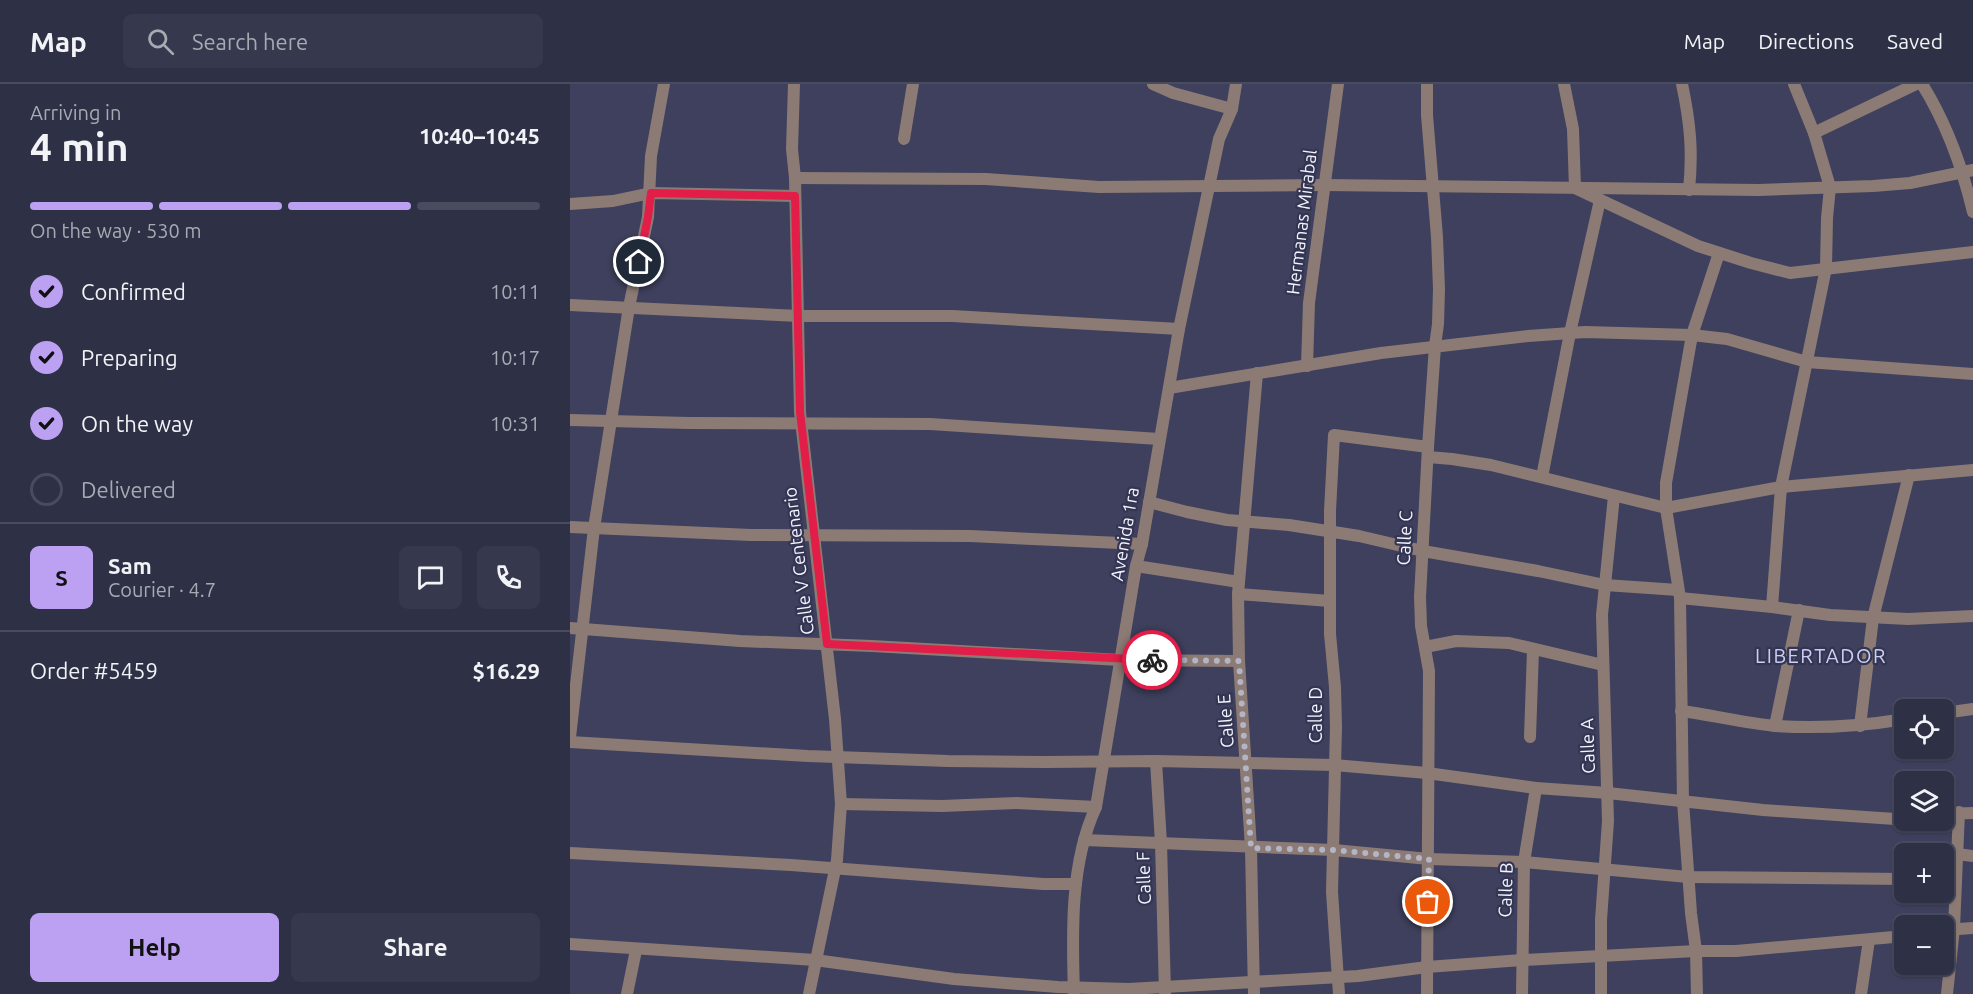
<!DOCTYPE html>
<meta charset="utf-8">
<style>
:root{--surface:#2e3046;--page:#36384d;--text:#f1f3f6;--muted:#a7a9b3;--line:#494b5f;--accent:#bca0f2}
body{margin:0;font-family:Ubuntu,sans-serif;background:var(--page);color:var(--text);height:100vh;display:flex;flex-direction:column;font-size:22px;white-space:nowrap}
*{box-sizing:border-box;margin:0}
p{font-size:20px;color:var(--muted)}
.icon{flex:none;width:33px;height:33px;fill:none;stroke:currentColor;stroke-width:2;stroke-linecap:round;stroke-linejoin:round}
.map{position:relative;flex:1;overflow:hidden}
.side{display:flex;flex-direction:column;background:var(--surface);width:570px}
.side>*{flex:none}
.controls{position:absolute;left:1324px;top:615px;display:grid;gap:12px}
.controls a{display:grid;place-items:center;width:60px;height:60px;border-radius:9px;background:var(--surface);box-shadow:0 2px 4px #0004,0 0 0 2px var(--line);font-size:30px}
.pin{position:absolute;display:grid;place-items:center;width:51px;height:51px;color:#fff;margin:-26px;border:3px solid #fff;border-radius:50%;box-shadow:0 2px 6px #0007}
.courier{position:absolute;display:grid;place-items:center;width:60px;height:60px;margin:-30px;border:4px solid #e11d48;border-radius:50%;background:#fff;color:#222;box-shadow:0 2px 8px #0007}
.overview em{font-style:normal;font-weight:600}
.overview div{display:flex;flex-direction:column-reverse}
.overview{display:flex;align-items:center;justify-content:space-between;height:102px;padding:0 30px}
h1{font-size:39px;font-weight:600;line-height:45px}
.bar{display:grid;grid-template-columns:repeat(4,1fr);gap:9px 6px;align-content:center;height:72px;padding:0 30px}
.bar i{height:8px;border-radius:4px;background:var(--line)}
.bar .on{background:var(--accent)}
.bar p{grid-column:span 4}
.line{display:flex;align-items:center;gap:15px;padding:0 30px;border-top:2px solid var(--line)}
.line div{flex:1}
.round{display:grid;place-items:center;flex:none;width:63px;height:63px;border-radius:9px;background:var(--page)}
ol{padding:0 30px;list-style:none}
li{display:flex;align-items:center;gap:18px;height:66px}
li p{margin-inline-start:auto}
li .icon{padding:6px;border-radius:50%;background:var(--accent);color:#111;stroke-width:4}
li:last-child{color:var(--muted)}
li i{width:33px;height:33px;border:3px solid var(--line);border-radius:50%}
.button{display:flex;gap:12px;margin-top:auto;padding:12px 30px}
.button a{flex:1;height:69px;border-radius:9px;background:var(--accent);color:#111;font-size:24px;font-weight:600;line-height:69px;text-align:center}
.button a+a{background:var(--page);color:var(--text)}
header{display:flex;align-items:center;gap:36px;box-sizing:border-box;height:84px;padding:0 30px;background:var(--surface);border-bottom:2px solid var(--line)}
header strong{font-size:28px}
nav{display:flex;gap:33px;margin-inline-start:auto;font-size:21px}
.search{width:420px;height:54px;background:var(--page);display:flex;align-items:center;gap:15px;box-sizing:border-box;padding:0 21px;border-radius:9px;color:var(--muted);font-size:22px}
main{display:flex;flex:1;min-height:0}
.map>svg:first-child{display:block}
.lines{fill:none;stroke-linecap:round;stroke-linejoin:round}
.street{stroke:#8c7b75;stroke-width:12}
.done{stroke:#b3b5c6;stroke-width:6;stroke-dasharray:0 10.8}
.route{stroke:#e11d48;stroke-width:8}
.labels{text-anchor:middle;stroke-width:4.5;stroke-linejoin:round;paint-order:stroke}
.street-label{font-size:18px;fill:#f2f4ff;stroke:#343552}
.neighbourhood-label{font-size:20px;letter-spacing:1.5px;fill:#cccff3;stroke:#343552}
</style>
<header>
<strong>Map</strong>
<div class="search"><svg class="icon" aria-label="search" viewBox="0 0 24 24"><circle cx="10" cy="10" r="6"/><path d="M15 15l6 6"/></svg>Search here</div>
<nav><a>Map</a><a>Directions</a><a>Saved</a></nav>
</header>
<main>
<section class="side">
<div class="overview"><div><h1>4 min</h1><p>Arriving in</p></div><em>10:40–10:45</em></div>
<div class="bar"><i class="on"></i><i class="on"></i><i class="on"></i><i></i><p>On the way · 530 m</p></div>
<ol>
<li><svg class="icon" aria-label="check" viewBox="0 0 24 24"><path d="M5 12l5 5 9-10"/></svg>Confirmed<p>10:11</p></li>
<li><svg class="icon" aria-label="check" viewBox="0 0 24 24"><path d="M5 12l5 5 9-10"/></svg>Preparing<p>10:17</p></li>
<li><svg class="icon" aria-label="check" viewBox="0 0 24 24"><path d="M5 12l5 5 9-10"/></svg>On the way<p>10:31</p></li>
<li><i></i>Delivered</li>
</ol>
<div class="line" style="height:108px"><b class="round" style="background:var(--accent);color:#111">S</b><div><b>Sam</b><p>Courier · 4.7</p></div><a class="round"><svg class="icon" aria-label="chat" viewBox="0 0 24 24"><path d="M4 5h16v11H9l-5 4z"/></svg></a><a class="round"><svg class="icon" aria-label="phone" viewBox="0 0 24 24"><path d="M5 4h4l2 5-3 2q2 4 5 5l2-3 5 2v4C11 20 4 13 5 4z"/></svg></a></div>
<div class="line" style="height:78px"><div>Order #5459</div><b>$16.29</b></div>
<div class="button"><a>Help</a><a>Share</a></div>
</section>
<div class="map">
<svg width="1403" height="910" viewBox="0 0 1403 910">
<rect width="100%" height="100%" fill="#3e405d"/>
<g class="lines">
<!-- street -->
<g class="street">
<polyline points="224,0 222,65 225,94 230,328 265,635 271,720 267,776 239,910"/>
<polyline points="583,0 603,9 662,25"/>
<polyline points="857,0 857,31 867,153 869,205 868,240 865,262 858,363 850,513 851,542 859,587 857,910"/>
<polyline points="994,0 1003,45 1005,104 1128,162 1181,179 1220,189 1403,168"/>
<path d="M 1112,0 C 1120,38 1123,67 1119,106"/>
<path d="M 1352,0 C 1377,40 1392,82 1403,128"/>
<polyline points="1244,49 1346,0"/>
<polyline points="334,55 343,0"/>
<polyline points="225,94 416,95 529,103 754,101 1189,106 1303,102 1340,99 1403,86"/>
<polyline points="0,120 43,117 81,109 225,112"/>
<polyline points="0,221 229,232 382,232 609,245"/>
<polyline points="737,282 739,219 768,0"/>
<polyline points="599,304 811,269 958,252 1015,248 1122,251 1157,255 1237,278 1403,290"/>
<polyline points="0,336 119,339 360,340 589,355"/>
<polyline points="858,373 882,375 921,381 1096,424 1211,403 1403,386"/>
<polyline points="972,393 1000,249 1030,116"/>
<polyline points="579,418 617,428 657,436 719,441 789,452 853,467 968,487 1035,501 1108,506"/>
<polyline points="0,443 181,451 400,452 572,460"/>
<polyline points="566,482 669,498"/>
<polyline points="668,510 760,517"/>
<polyline points="1110,514 1202,523 1260,531 1338,535 1403,532"/>
<polyline points="1202,523 1211,403 1256,184 1257,134 1260,103 1244,49 1224,0"/>
<polyline points="0,544 170,557 302,562 550,576 669,577"/>
<polyline points="855,563 886,557 939,559 1033,581"/>
<path d="M 1111,627 C 1142,631 1175,639 1206,642 C 1250,645 1292,642 1335,635"/>
<polyline points="1374,629 1403,625"/>
<polyline points="1205,642 1229,526"/>
<polyline points="1290,642 1303,534 1339,391"/>
<polyline points="0,653 24,444 59,223 78,133 81,72 94,0"/>
<polyline points="960,653 963,566"/>
<polyline points="0,658 238,672 378,677 475,678 586,677 764,681 857,689 966,704 1038,709 1193,726 1325,735 1335,734"/>
<polyline points="586,677 591,759 595,909"/>
<polyline points="271,720 372,722 446,719 526,723"/>
<polyline points="1374,730 1403,729"/>
<polyline points="514,756 764,766 859,775 954,778 1118,793 1335,795"/>
<polyline points="0,769 221,781 473,800 506,800"/>
<polyline points="1387,770 1403,772"/>
<polyline points="1374,846 1403,844"/>
<polyline points="0,860 245,876 384,895 488,903 559,905 788,892 857,883 952,876 1126,867 1166,867 1335,852"/>
<polyline points="57,910 66,866"/>
<path d="M 504,910 C 502,849 500,779 526,723 L 566,482 L 572,460 L 609,245 L 649,55 L 662,25 L 666,0"/>
<polyline points="684,910 681,764 669,577 668,510 687,289"/>
<polyline points="769,910 762,808 766,643 765,603 760,550 760,427 764,351 858,363"/>
<polyline points="952,910 954,778 966,704"/>
<polyline points="1031,910 1031,836 1038,737 1032,531 1044,412"/>
<polyline points="1127,910 1126,867 1121,829 1113,717 1110,514 1096,424 1096,399 1122,251 1149,169"/>
<polyline points="1291,910 1299,856"/>
<polyline points="1377,910 1384,844 1389,728"/>
</g>
</g>
<g class="lines">
<!-- done -->
<polyline class="done" points="582,576 669,577 681,764 764,766 859,775 858,818"/>
<!-- route -->
<polyline class="route" points="69,178 78,133 81,109 225,112 230,328 257,560 582,576"/>
</g>
<g class="labels">
<!-- street labels -->
<g class="street-label">
<text transform="translate(732 138) rotate(-83)" y="6">Hermanas Mirabal</text>
<text transform="translate(555 450) rotate(-80)" y="6">Avenida 1ra</text>
<text transform="translate(835 454) rotate(-87)" y="6">Calle C</text>
<text transform="translate(229 477) rotate(-97)" y="6">Calle V Centenario</text>
<text transform="translate(746 631) rotate(-90)" y="6">Calle D</text>
<text transform="translate(656 637) rotate(-94)" y="6">Calle E</text>
<text transform="translate(1018 662) rotate(-92)" y="6">Calle A</text>
<text transform="translate(574 794) rotate(-92)" y="6">Calle F</text>
<text transform="translate(936 806) rotate(-88)" y="6">Calle B</text>
</g>
<!-- neighbourhood labels -->
<g class="neighbourhood-label">
<text x="1251" y="579">LIBERTADOR</text>
</g>
</g>
</svg>
<div class="controls">
<a><svg class="icon" aria-label="locate" viewBox="0 0 24 24"><circle cx="12" cy="12" r="6"/><path d="M12 2v4M12 18v4M2 12h4M18 12h4"/></svg></a>
<a><svg class="icon" aria-label="layers" viewBox="0 0 24 24"><path d="M12 4l9 5-9 5-9-5zM3 14l9 5 9-5"/></svg></a>
<a>+</a>
<a>−</a>
</div>
<div class="pin" style="left:858px;top:818px;background:#ea580c"><svg class="icon" aria-label="bag" viewBox="0 0 24 24"><path d="M5 8h14l-1 12H6zM9 8a3 3 0 0 1 6 0"/></svg></div>
<div class="pin" style="left:69px;top:178px;background:#1f2937"><svg class="icon" aria-label="home" viewBox="0 0 24 24"><path d="M3 11l9-7 9 7M6 9v11h12V9"/></svg></div>
<div class="courier" style="left:582px;top:576px"><svg class="icon" aria-label="bike" viewBox="0 0 24 24"><circle cx="6" cy="16" r="4"/><circle cx="18" cy="16" r="4"/><path d="M6 16l4-8h5l3 8M10 8l3 8H6M13 5h3"/></svg></div>
</div>
</main>
